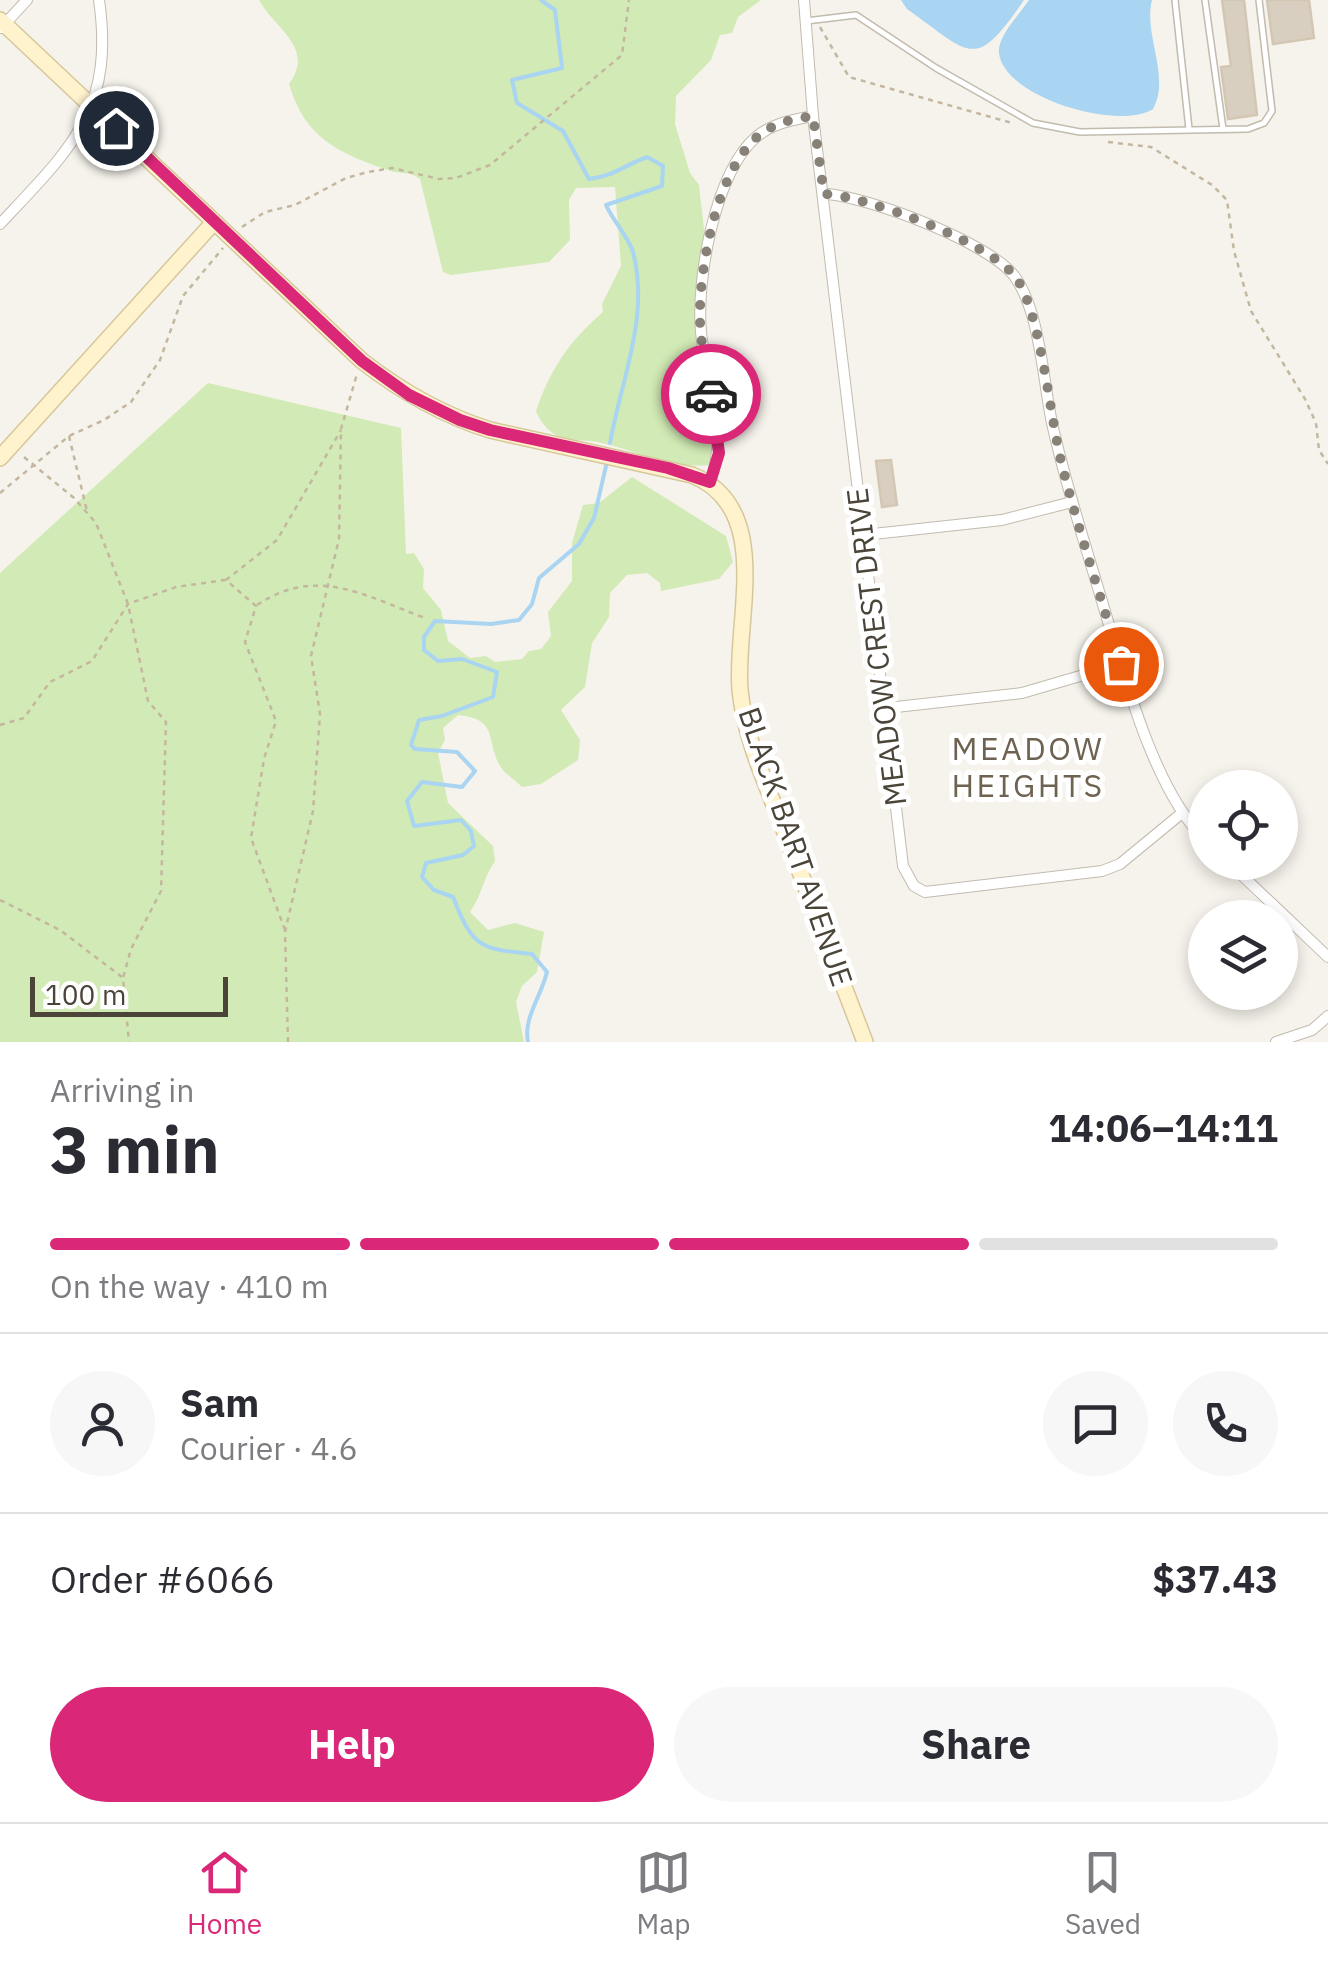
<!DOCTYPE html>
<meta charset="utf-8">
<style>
:root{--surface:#fff;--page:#f7f7f7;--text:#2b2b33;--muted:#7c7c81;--line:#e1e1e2;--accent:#db2777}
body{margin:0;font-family:"IBM Plex Sans",sans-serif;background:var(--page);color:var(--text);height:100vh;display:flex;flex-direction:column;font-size:38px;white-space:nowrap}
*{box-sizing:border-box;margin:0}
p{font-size:32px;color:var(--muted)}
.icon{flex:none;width:55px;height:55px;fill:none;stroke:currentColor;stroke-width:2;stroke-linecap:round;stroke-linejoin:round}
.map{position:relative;height:1042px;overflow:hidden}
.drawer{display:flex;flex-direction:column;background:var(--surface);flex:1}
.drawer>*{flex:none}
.fabs{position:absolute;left:1188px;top:770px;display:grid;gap:20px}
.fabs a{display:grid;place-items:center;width:110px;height:110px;border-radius:50%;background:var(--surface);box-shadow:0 5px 15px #0003;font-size:50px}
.scale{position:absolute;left:30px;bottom:25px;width:198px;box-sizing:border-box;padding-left:10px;border:5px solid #4b4439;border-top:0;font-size:28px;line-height:35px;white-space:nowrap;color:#4b4439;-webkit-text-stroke:8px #fff;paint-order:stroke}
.pin{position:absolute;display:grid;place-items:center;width:85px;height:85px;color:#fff;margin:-42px;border:5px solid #fff;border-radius:50%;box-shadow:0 2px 10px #0007}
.courier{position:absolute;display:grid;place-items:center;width:100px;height:100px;margin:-50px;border:8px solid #db2777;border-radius:50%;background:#fff;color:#222;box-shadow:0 2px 12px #0007}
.summary em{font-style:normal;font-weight:700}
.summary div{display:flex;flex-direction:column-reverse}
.summary{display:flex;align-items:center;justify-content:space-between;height:170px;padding:0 50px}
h1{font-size:65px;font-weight:700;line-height:75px}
.bar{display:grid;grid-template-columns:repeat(4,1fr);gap:15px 10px;align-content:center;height:120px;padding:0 50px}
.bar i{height:12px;border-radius:8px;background:var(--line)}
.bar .active{background:var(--accent)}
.bar p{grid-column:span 4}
.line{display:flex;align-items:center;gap:25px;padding:0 50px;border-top:2px solid var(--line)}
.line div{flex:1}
.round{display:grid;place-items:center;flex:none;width:105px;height:105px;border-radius:52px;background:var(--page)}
.action{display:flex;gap:20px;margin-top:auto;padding:20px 50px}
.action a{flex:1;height:115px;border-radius:60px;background:var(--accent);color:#fff;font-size:40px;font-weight:700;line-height:115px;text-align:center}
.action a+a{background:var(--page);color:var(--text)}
.tabs{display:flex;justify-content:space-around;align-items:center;height:140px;border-top:2px solid var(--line);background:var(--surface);font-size:28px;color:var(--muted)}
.tabs a{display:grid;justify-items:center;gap:5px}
.tabs .active{color:var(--accent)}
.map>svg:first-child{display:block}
.green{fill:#d2eab5}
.water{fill:#a9d4f2}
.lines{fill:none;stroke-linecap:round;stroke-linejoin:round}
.stream{stroke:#a9d4f2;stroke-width:4}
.building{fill:#d8cfc1;stroke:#d3c7b4;stroke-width:2.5}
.lane-casing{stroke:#c2bbae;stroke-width:8}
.street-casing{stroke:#c2bbae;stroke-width:12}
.secondary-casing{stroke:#d6c79b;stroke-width:18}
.path{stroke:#c4b79f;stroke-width:2.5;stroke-dasharray:5 5;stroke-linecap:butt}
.lane{stroke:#fff;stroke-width:5}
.street{stroke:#fff;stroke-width:10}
.secondary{stroke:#fff3cd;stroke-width:15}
.done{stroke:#878178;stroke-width:10;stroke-dasharray:0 18}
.route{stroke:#db2777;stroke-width:12}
.labels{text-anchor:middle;stroke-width:10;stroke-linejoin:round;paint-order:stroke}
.street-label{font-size:30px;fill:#4b4439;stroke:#fff}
.neighbourhood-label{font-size:32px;letter-spacing:2.5px;fill:#6e6250;stroke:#fff}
</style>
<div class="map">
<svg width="1328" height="1042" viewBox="0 0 1328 1042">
<rect width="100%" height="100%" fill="#f6f3ec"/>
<!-- green -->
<g class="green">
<path d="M 259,0 L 761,0 L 738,17 L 732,33 L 720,35 L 711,60 L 676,96 L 675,124 L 690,173 L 699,185 L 706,247 L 700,260 L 705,335 L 703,383 L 722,412 L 725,432 L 709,465 C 672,469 637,451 602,443 C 588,439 569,442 556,435 C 546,429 540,421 536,411 C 550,370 569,341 603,312 L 602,304 L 621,266 L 615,187 L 576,188 L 569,200 L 570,240 L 549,262 L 451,275 L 443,272 L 420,179 C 410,171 402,174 391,171 C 340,154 305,139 289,84 C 316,48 274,28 259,0 Z"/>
<path d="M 208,383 L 401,428 L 406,554 L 414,553 L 424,569 L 423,588 L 441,610 L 448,641 L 470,658 L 486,656 L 495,662 L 522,659 L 529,651 L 541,649 L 551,636 L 548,612 L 572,581 L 572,543 L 583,505 L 599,503 L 632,477 L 726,536 L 733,562 L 719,579 L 661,591 L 660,583 L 647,573 L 627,575 L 610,593 L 609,617 L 592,643 L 585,687 L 561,710 L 580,740 L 578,760 L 541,784 L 522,787 C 515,780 503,773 499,764 C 486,738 498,719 458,715 L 443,728 L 445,740 L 438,753 L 448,803 L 493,846 L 495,861 C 483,878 482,895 470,912 L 488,930 L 515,923 L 544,932 L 537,972 L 522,986 L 516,1002 L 524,1042 L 0,1042 L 0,573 Z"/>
</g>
<!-- water -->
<g class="water">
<path d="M 901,0 L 1024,0 C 974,73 971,54 907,9 Z"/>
<path d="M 1029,0 L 1152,0 C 1143,35 1171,76 1153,109 C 1120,131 1004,98 999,53 C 997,36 1020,14 1029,0 Z"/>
</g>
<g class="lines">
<!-- stream -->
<g class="stream">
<path d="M 541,0 L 555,10 L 562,68 L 512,80 L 517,103 L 563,131 L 589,179 C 612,177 625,165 647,157 L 663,166 L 662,186 L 606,205 C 613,221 628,236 633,252 C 650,317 621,380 610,443"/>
<path d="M 528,1042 C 523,1018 541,997 547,972 L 532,954 C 480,949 473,948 453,897 L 434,890 L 422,877 L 426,863 L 463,855 L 474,846 L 471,831 L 461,820 L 414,826 L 407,801 L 422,782 L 462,787 L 475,771 L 457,752 L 415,749 L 411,745 L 419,720 L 442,716 L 493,697 L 497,672 L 462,659 L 438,661 L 424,650 L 424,637 L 435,621 L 491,624 L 519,620 L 532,604 L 539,578 L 579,544 L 594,518 L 606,466"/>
</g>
</g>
<!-- building -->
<g class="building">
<polygon points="1222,0 1244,0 1257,115 1228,119 1221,67 1231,66"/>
<polygon points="1267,0 1309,0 1314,38 1273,44"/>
<polygon points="891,460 897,505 882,507 876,461"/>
</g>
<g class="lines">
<defs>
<g id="lane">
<polyline points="1175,0 1189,129"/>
<polyline points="1205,0 1223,129"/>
<polyline points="806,21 856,15 936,68 1033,123 1080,132 1248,129 1264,123 1272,111 1259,0"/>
</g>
<g id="street">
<polyline points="804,0 813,116 903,866 914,886 925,892 1102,871 1120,864 1182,813"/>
<polyline points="1,28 27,0"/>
<path d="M 825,194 C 867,196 991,243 1015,277 C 1040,312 1043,381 1052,423 C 1065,483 1084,540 1101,598 C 1123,670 1152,788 1205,840"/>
<path d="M 0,224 C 70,149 115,111 99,0"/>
<path d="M 710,482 C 729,434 706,382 701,332 C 696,279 715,173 756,137 C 773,123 792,120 813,116"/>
<polyline points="864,535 1002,520 1072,502"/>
<polyline points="887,708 1022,693 1121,664"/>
<polyline points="1228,862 1328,957"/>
<polyline points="1276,1042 1312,1030 1328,1016"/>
</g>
<g id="secondary">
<path d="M 0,20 L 362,361 C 402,392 442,415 490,430 L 692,475 C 775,508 734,621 740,690 C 745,740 768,788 786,835 C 812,904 839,973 865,1042"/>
<polyline points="0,458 214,222"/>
</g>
</defs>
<!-- lane casing -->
<use href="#lane" class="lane-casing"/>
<!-- street casing -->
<use href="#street" class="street-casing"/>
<!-- secondary casing -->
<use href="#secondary" class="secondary-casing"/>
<!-- path -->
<g class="path">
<polyline points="820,27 849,77 1012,123"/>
<polyline points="1108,142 1151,147 1212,185 1227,200 1234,251 1251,311 1305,399 1316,423 1319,450 1328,464"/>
<polyline points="242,227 265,212 295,205 346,178 368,172 392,168 439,179 456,178 490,165 622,55 629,0"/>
<polyline points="69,436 87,511"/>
<polyline points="24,457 74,498 96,523 128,604 148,701 166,722 161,891 131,949 123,978 129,1042"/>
<polyline points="0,493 69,436 104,420 131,402 160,360 183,296 223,248"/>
<path d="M 257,605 C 317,565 365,596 425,618"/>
<polyline points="0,725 24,718 50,682 92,661 128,604 176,587 225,580"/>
<polyline points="0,900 60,930 122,977"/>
<polyline points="285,930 251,838 264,759 276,721 245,642 256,606 226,580 277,540 341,430"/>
<polyline points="288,1042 285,932 313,811 320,714 311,656 339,539 341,429 357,374"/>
</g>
<!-- lane -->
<use href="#lane" class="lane"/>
<!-- street -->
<use href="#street" class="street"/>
<!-- secondary -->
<use href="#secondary" class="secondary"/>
</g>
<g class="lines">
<!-- done -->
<path class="done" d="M 711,394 C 706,367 699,338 700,310 C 701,259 719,164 762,133 C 777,122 795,119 813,116 L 824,194 C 867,196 994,244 1017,279 C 1041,315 1050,418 1062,465 C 1079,532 1101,598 1121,664"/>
<!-- route -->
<polyline class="route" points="116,128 362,361 409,395 460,420 490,430 668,468 710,482 719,453 711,394"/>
</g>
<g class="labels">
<!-- street labels -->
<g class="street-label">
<text transform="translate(877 647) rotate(-97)" y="10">MEADOW CREST DRIVE</text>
<text transform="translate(795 847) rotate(71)" y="10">BLACK BART AVENUE</text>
</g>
<!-- neighbourhood labels -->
<g class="neighbourhood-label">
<text x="1028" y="760">MEADOW<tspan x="1028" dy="37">HEIGHTS</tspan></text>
</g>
</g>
</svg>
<div class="fabs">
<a><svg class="icon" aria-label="locate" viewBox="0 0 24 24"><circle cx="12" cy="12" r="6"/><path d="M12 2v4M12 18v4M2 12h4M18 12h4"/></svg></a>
<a><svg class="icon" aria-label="layers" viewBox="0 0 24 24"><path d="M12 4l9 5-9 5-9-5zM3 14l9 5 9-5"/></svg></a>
</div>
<div class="scale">100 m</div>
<div class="pin" style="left:1121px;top:664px;background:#ea580c"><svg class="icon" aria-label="bag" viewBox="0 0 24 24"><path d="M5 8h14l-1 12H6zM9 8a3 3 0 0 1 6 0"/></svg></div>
<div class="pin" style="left:116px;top:128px;background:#1f2937"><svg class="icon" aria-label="home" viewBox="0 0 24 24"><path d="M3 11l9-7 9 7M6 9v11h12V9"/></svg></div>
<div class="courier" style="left:711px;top:394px"><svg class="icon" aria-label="car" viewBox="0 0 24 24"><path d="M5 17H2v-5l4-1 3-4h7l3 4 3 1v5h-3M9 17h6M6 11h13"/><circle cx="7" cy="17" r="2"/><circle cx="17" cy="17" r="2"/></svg></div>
</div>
<section class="drawer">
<div class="summary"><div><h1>3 min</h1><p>Arriving in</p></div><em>14:06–14:11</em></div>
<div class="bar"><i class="active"></i><i class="active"></i><i class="active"></i><i></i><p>On the way · 410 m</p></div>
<div class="line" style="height:180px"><a class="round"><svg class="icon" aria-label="person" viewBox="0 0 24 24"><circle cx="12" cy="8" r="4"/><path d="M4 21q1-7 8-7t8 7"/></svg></a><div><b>Sam</b><p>Courier · 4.6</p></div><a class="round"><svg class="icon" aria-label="chat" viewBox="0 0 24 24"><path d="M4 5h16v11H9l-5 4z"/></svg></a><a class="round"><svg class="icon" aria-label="phone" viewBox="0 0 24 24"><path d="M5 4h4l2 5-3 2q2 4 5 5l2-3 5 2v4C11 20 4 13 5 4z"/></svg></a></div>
<div class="line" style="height:130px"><div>Order #6066</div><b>$37.43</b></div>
<div class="action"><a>Help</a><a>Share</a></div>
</section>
<nav class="tabs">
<a class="active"><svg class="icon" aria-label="home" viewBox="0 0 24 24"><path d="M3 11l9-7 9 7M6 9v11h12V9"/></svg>Home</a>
<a><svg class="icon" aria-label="map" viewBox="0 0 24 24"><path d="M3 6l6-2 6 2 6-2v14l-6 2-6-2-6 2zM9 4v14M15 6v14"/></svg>Map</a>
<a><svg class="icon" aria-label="saved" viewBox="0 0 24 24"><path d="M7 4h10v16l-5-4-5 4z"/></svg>Saved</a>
</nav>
